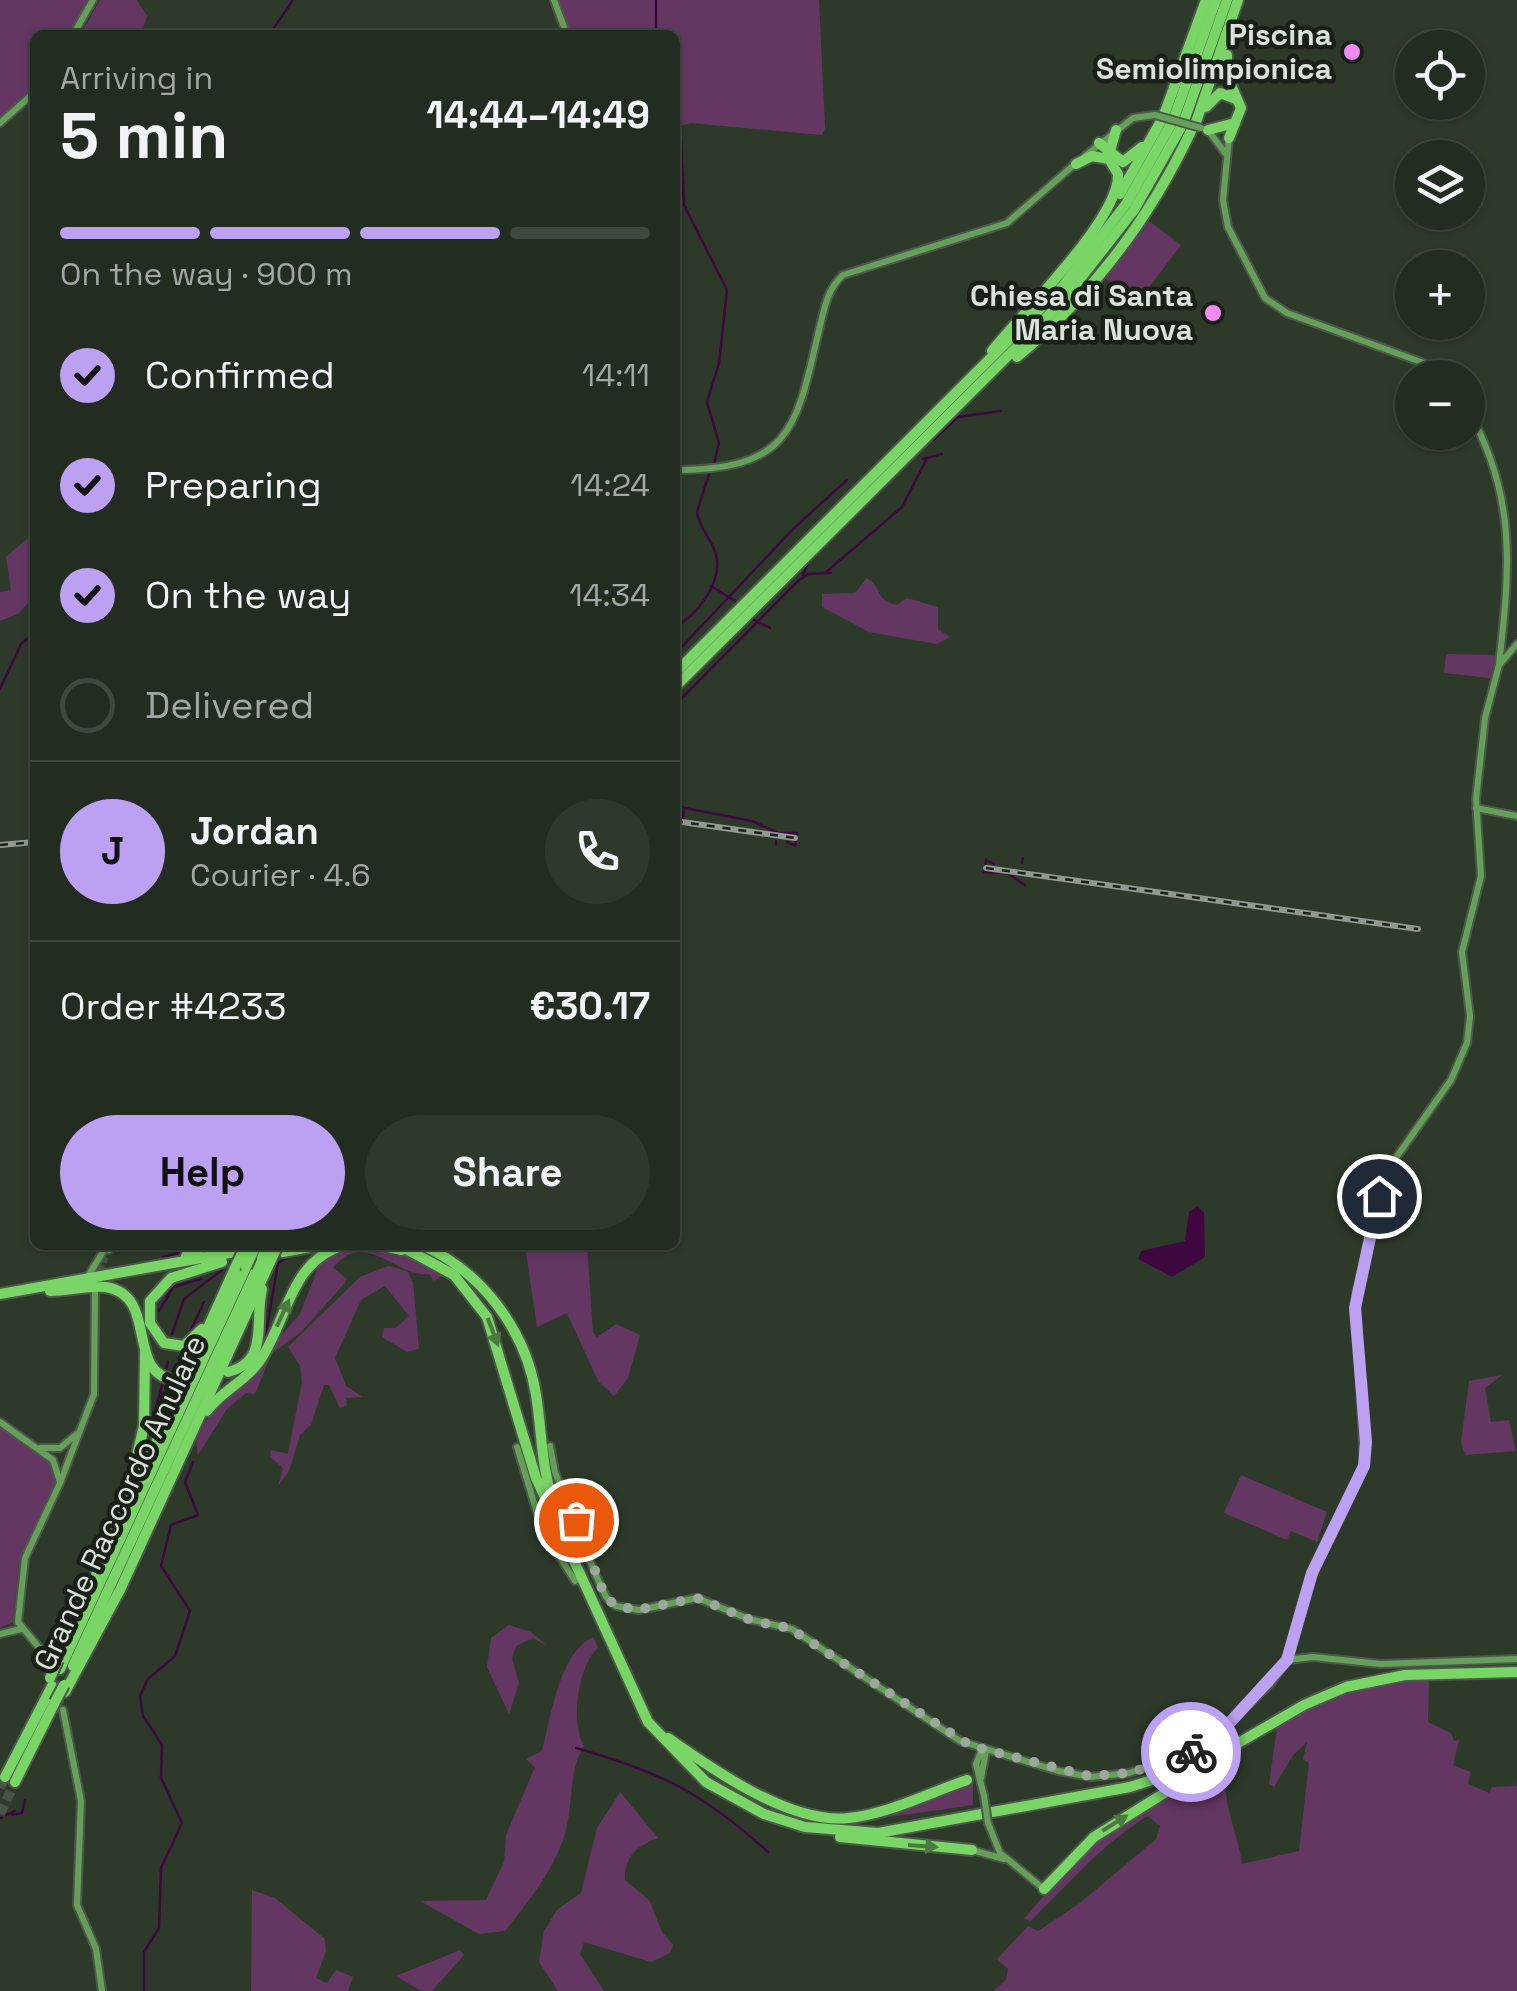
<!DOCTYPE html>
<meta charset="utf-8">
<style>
:root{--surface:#222c20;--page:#2e382d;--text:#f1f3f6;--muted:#a2a7a5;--line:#3f483e;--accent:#bca0f2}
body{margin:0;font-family:"Space Grotesk",sans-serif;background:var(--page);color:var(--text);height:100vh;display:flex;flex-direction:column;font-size:38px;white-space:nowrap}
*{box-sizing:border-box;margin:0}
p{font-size:32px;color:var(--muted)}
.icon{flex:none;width:55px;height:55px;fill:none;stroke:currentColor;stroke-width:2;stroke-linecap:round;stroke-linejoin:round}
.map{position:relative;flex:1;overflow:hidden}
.side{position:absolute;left:30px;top:30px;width:650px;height:1220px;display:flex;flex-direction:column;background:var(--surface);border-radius:15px;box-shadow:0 2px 8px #0004,0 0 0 2px var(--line)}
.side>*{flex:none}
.buttons{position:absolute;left:1395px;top:30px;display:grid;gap:20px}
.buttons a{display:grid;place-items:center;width:90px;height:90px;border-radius:50%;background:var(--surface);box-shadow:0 2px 8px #0004,0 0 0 2px var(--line);font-size:50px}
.pin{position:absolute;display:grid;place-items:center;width:85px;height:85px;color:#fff;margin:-42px;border:5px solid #fff;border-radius:50%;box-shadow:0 2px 10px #0007}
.courier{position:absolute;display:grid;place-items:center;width:100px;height:100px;margin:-50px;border:8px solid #bca0f2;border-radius:50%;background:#fff;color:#222;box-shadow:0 2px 12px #0007}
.overview em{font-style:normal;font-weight:600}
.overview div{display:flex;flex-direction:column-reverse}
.overview{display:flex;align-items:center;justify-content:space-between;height:170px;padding:0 30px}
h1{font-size:65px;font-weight:600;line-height:75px}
.bar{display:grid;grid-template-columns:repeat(4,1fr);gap:15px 10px;align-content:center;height:120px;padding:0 30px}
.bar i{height:12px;border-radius:8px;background:var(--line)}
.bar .on{background:var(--accent)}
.bar p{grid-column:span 4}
.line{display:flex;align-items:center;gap:25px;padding:0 30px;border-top:2px solid var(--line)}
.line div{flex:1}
.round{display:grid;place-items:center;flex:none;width:105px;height:105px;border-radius:52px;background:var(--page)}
ol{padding:0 30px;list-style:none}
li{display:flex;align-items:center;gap:30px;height:110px}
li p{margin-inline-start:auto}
li .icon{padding:10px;border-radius:50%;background:var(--accent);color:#111;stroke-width:4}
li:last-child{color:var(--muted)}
li i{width:55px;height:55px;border:5px solid var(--line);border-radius:50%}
.cta{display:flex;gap:20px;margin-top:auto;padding:20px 30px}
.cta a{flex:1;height:115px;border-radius:60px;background:var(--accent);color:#111;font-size:40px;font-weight:600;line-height:115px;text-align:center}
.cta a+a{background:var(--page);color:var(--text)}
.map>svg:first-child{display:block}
.green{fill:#643763}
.water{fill:#3f0740}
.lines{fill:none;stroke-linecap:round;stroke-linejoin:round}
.stream{stroke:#3f0740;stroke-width:2.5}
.secondary-tunnel{stroke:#475344;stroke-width:6;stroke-dasharray:6 3;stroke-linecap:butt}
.highway-tunnel{stroke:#475344;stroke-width:10;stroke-dasharray:10 5;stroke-linecap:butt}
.secondary-casing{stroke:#4c584a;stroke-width:10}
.highway-casing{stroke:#4c584a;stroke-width:14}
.secondary{stroke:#669f5a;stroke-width:6}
.highway{stroke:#7ad567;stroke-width:10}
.rail-casing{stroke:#8f9a8e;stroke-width:6}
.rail{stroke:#1a1f18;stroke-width:2.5;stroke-dasharray:8;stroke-linecap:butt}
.secondary-bridge-casing{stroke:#4c584a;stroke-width:10;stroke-linecap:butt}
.highway-bridge-casing{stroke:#4c584a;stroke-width:14;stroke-linecap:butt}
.secondary-bridge{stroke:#669f5a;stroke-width:6}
.highway-bridge{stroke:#7ad567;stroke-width:10}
.oneway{fill:#4a7a40}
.done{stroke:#9da89c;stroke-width:10;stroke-dasharray:0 18}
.route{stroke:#bca0f2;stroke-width:12}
.poi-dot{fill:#f38af2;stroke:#1a1f18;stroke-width:4}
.labels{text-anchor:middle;stroke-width:9;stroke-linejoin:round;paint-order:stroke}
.poi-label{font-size:30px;font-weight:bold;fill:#dae3d9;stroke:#1a1f18;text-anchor:end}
.street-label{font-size:30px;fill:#dae3d9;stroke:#1a1f18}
</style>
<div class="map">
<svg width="1517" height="1991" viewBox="0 0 1517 1991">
<rect width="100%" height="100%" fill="#2d3a2a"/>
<!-- green -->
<g class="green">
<polygon points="0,0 91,0 70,35 35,35 35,88 0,121"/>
<polygon points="100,0 137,0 147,16 141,35 80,35"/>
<polygon points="557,0 819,0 825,128 822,135 691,123 675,127 675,35 570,35"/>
<polygon points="1149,221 1181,245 1138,302 1106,279"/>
<polygon points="35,532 35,596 18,614 0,621 0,592 11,590 6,557"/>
<path d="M 867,578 C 881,586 876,602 897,605 L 907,598 L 938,607 L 938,629 L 950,637 L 937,644 L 869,632 L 822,607 L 822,594 L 855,593 Z"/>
<polygon points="1446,654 1496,655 1490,678 1444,673"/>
<polygon points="525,1245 587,1245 593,1332 597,1337 616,1324 640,1335 628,1378 614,1396 598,1381 567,1313 537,1327"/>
<path d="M 365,1249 L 405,1255 L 442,1270 L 442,1276 L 434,1281 L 429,1274 C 400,1279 363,1227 333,1268 L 347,1279 L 344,1284 L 301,1332 L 272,1353 L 255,1394 L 246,1393 L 227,1409 L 198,1455 L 196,1440 L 206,1421 L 300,1314 L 319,1265 L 342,1251 Z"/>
<polygon points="388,1266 407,1271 413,1282 419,1349 407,1352 382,1337 384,1328 396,1328 409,1316 385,1286 361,1300 335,1358 346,1386 363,1397 346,1398 347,1405 340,1408 329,1385 324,1385 311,1425 300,1435 289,1471 278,1486 283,1468 270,1457 271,1450 288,1454 302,1382 300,1366 288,1347 360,1277"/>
<polygon points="1502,1375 1485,1388 1491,1422 1509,1420 1516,1451 1465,1455 1461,1442 1469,1381"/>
<polygon points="0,1425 53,1463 55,1482 49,1501 19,1562 13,1622 0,1628"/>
<polygon points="1241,1475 1327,1512 1317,1542 1291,1531 1287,1540 1224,1513"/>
<polygon points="509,1625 531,1632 547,1646 533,1638 516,1646 512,1658 519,1683 509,1714 487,1667 491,1638"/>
<path d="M 593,1637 L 598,1648 C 578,1665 570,1723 584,1746 C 569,1769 573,1802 566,1830 C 555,1869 529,1901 505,1931 L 479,1934 L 420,1901 L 486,1900 L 504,1862 L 506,1835 L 535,1767 L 526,1759 L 542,1751 C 551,1718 559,1653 593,1637 Z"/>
<path d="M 1429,1680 L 1428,1722 L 1451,1733 L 1454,1741 L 1459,1740 L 1453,1765 L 1471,1772 L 1468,1784 L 1489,1793 L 1492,1787 L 1516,1786 L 1517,1779 L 1517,1991 L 993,1991 L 1006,1980 L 1008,1969 L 997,1959 L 1028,1926 L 1038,1931 L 1080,1903 L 1156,1839 L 1160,1826 L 1148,1816 C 1103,1843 1068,1884 1031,1921 L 1024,1919 C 1066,1869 1153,1775 1225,1785 C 1227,1815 1238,1836 1242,1864 L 1299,1851 L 1309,1763 L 1303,1759 L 1307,1742 L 1293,1755 L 1274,1787 L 1269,1784 L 1277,1728 C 1319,1691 1375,1683 1429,1680 Z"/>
<polygon points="973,1783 973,1805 862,1821 970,1782"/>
<path d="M 620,1792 L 658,1838 C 638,1845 624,1856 625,1880 L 649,1900 L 662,1932 L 673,1945 L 670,1953 L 651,1962 L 584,1942 L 580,1954 L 604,1991 L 558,1991 L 539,1962 L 544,1931 L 557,1910 L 581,1893 L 597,1828 Z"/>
<polygon points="252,1890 275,1898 325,1939 326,1951 316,1978 327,1983 336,1970 353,1977 348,1991 251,1991"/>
<polygon points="460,1950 464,1955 432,1991 421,1991 396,1976"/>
</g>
<!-- water -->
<polygon class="water" points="1197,1206 1204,1213 1205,1257 1172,1277 1138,1259 1141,1251 1185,1241 1189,1212"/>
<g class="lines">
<!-- stream -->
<g class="stream">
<polyline points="269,35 293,0"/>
<polyline points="656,35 656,0"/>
<polyline points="675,122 681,140 684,205 727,290 719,363 707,402 719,443 714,464"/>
<polyline points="933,440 958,417 1001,411"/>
<polyline points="923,459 942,454"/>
<polyline points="825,573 902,507 927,458"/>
<polyline points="803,575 808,563"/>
<polyline points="711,586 735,601"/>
<polyline points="752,619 770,628"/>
<path d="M 675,626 C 697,617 723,581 716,555 C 712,539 699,528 697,512 L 709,474"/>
<polyline points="675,654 794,528 847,480"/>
<polyline points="0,689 21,644 35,632"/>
<polyline points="675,705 797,582 808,574 831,573"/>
<polyline points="675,806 752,821 776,832"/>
<polyline points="683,819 684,807"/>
<polyline points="776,833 797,833 796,839"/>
<polyline points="787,842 795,846 796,841"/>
<polyline points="776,844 776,841"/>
<polyline points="1022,863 1023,858"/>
<polyline points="985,865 986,860 994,864"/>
<polyline points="985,866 984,872 1007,873 1025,885"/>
<polyline points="211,1248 214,1245"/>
<polyline points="163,1257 186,1251"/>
<polyline points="291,1308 298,1292"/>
<polyline points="159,1311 173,1287 201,1279"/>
<polyline points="253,1312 253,1329"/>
<polyline points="172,1334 184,1299 222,1270"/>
<polyline points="189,1334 204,1302"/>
<polyline points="264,1345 278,1263 289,1257"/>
<polyline points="165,1373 168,1362"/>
<polyline points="157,1419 155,1411 163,1382"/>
<path d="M 576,1748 C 660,1772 702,1792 768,1852"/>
<polyline points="6,1815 15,1811"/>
<polyline points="12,1815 22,1813 25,1800"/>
<polyline points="0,1818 2,1818"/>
<polyline points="144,1991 144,1952 159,1928 161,1868 182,1823 161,1778 162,1745 143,1716 140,1696 147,1680 175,1656 190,1611 161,1566 171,1525 198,1515 185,1482 193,1462"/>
</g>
<!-- secondary-tunnel -->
<g class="secondary-tunnel">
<polyline points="96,1279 109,1250"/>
<polyline points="54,1672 63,1710"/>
</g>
<!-- highway-tunnel -->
<g class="highway-tunnel">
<polyline points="0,1788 5,1777"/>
<polyline points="0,1814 15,1782"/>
</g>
<defs>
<g id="secondary">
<polyline points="554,0 567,35"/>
<polyline points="73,35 93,0"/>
<polyline points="0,123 35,92"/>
<polyline points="1208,130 1225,153"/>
<polyline points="1229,138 1223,200 1228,227 1265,298 1287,313 1429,365 1446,378"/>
<polyline points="1085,156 1133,118 1155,115"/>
<path d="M 1468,410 C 1517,496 1510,569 1499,664"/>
<path d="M 675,470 C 790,469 796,431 819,330 C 824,310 827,289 843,275 L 1007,223 L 1075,164"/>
<polyline points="1476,808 1517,816"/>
<polyline points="109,1250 112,1245"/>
<polyline points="87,1278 107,1245"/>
<polyline points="0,1422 53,1460 60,1482"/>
<polyline points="550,1446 555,1472 594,1571 606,1597 616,1606 639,1610 697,1598 749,1619 792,1629 960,1741 1058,1771 1091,1777 1129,1773 1184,1755 1214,1738 1270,1684 1287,1660 1311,1578 1364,1464 1356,1294 1386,1172 1451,1080 1467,1043 1470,1016 1462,952 1481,876 1476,799 1485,718 1499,665 1517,644"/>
<polyline points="517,1447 542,1529 575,1581"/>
<polyline points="40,1448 60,1448 77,1434"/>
<polyline points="0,1634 21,1629"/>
<polyline points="1287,1660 1313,1657 1381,1664 1517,1659"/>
<polyline points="50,1661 18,1622 25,1558 60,1483 94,1394 95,1290"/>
<polyline points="63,1710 81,1801 77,1905 96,1949 102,1991"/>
<polyline points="982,1750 976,1764 984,1796"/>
<polyline points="981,1778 986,1751"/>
<polyline points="988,1823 1000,1853 1044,1889"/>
<polyline points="972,1850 1004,1859"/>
</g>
<g id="highway">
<polyline points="1227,55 1227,76 1241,108 1229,138"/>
<polyline points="1206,107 1220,93 1236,99"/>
<polyline points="1165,112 1206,0"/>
<polyline points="1175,115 1216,0"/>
<polyline points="1185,118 1227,0"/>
<polyline points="1196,122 1238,0"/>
<polyline points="1208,130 1235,123"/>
<polyline points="1099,143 1123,162 1142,147"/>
<polyline points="1110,151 1116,130"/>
<polyline points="1120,194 1161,121"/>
<path d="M 992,351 C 1021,314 1120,219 1118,174 L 1109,159 L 1092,156 L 1076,164"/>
<path d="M 1017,357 C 1092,295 1150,218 1191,131"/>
<polyline points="675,673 1063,286 1126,204 1171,124"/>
<polyline points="675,687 1062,302 1134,210 1181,127"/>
<polyline points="378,1245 402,1250"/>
<polyline points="399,1245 454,1275 487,1317 536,1478 648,1722 706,1782 764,1814 805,1827 878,1833 1130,1787 1202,1764 1304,1705 1346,1687 1405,1675 1517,1672"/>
<path d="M 422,1245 C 482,1272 526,1330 536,1395 C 542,1431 541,1469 554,1503"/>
<polyline points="283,1252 321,1245"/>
<polyline points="186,1256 207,1245"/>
<path d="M 50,1291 C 68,1291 88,1285 106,1287 C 160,1296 124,1375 176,1380"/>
<polyline points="0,1294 235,1252"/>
<polyline points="202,1329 184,1346 164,1343 150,1323 150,1301 171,1278 222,1262"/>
<path d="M 228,1372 C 270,1362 254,1321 262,1289"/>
<path d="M 207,1411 C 221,1391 245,1382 259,1362 C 288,1321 289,1260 345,1245"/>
<polyline points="130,1484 144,1426 145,1352"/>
<polyline points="62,1650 235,1268"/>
<polyline points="73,1666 262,1258"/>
<polyline points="60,1669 246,1267"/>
<polyline points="65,1692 120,1590 270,1262"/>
<path d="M 668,1738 C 712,1769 791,1825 849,1818 C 888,1814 929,1793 967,1780"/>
<polyline points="5,1777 52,1686"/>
<polyline points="15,1782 55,1702"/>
<polyline points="840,1837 972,1850"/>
<polyline points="1044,1889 1094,1837 1206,1767"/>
</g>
</defs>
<!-- secondary casing -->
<use href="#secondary" class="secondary-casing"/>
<!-- highway casing -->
<use href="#highway" class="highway-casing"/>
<!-- secondary -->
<use href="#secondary" class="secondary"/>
<!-- highway -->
<use href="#highway" class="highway"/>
<defs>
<g id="rail">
<polyline points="675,821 795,838"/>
<polyline points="0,845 35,842"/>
<polyline points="986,868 1418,929"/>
</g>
</defs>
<!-- rail casing -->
<use href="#rail" class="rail-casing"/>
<!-- rail -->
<use href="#rail" class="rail"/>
<defs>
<g id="secondary-bridge">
<polyline points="1155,115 1201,128"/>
<polyline points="548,1526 569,1516"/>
<polyline points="984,1796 988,1823"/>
</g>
<g id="highway-bridge">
<polyline points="262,1258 267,1245"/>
<polyline points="270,1262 278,1245"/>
<polyline points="246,1267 256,1245"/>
<polyline points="235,1268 246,1245"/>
<polyline points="50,1678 58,1660"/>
<polyline points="55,1702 64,1685"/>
</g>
</defs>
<!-- secondary-bridge casing -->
<use href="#secondary-bridge" class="secondary-bridge-casing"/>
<!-- highway-bridge casing -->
<use href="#highway-bridge" class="highway-bridge-casing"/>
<!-- secondary-bridge -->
<use href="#secondary-bridge" class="secondary-bridge"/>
<!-- highway-bridge -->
<use href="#highway-bridge" class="highway-bridge"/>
</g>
<!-- one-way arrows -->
<defs><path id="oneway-solid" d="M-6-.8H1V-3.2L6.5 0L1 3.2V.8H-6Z" transform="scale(2.5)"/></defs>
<g class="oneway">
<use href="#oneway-solid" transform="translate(283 1313) rotate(-65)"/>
<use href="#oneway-solid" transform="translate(493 1332) rotate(69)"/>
<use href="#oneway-solid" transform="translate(1115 1823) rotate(-32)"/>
<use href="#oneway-solid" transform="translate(923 1846) rotate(4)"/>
</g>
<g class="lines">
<!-- done -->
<polyline class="done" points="576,1520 604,1594 614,1605 636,1610 697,1598 753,1621 789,1628 971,1746 1089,1776 1130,1773 1191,1752"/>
<!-- route -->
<polyline class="route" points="1191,1752 1224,1729 1287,1660 1312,1573 1364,1466 1366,1442 1355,1308 1379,1196"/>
</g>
<!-- markers -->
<g class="poi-dot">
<circle cx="1352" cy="52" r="10"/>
<circle cx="1213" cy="313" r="10"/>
</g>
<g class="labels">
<!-- poi labels -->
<g class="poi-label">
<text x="1332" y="45">Piscina<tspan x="1332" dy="34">Semiolimpionica</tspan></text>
<text x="1193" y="306">Chiesa di Santa<tspan x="1193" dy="34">Maria Nuova</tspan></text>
</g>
<!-- street labels -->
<g class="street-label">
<text transform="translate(120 1503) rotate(-65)" y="10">Grande Raccordo Anulare</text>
</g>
</g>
</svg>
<div class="buttons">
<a><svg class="icon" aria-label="locate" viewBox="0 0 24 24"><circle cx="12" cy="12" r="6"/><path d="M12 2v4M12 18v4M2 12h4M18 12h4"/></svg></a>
<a><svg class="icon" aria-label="layers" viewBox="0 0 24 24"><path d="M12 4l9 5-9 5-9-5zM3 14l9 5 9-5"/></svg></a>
<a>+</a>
<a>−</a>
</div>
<div class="pin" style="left:576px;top:1520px;background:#ea580c"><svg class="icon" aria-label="bag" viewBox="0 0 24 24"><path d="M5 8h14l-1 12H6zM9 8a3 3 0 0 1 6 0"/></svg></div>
<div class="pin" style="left:1379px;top:1196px;background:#1f2937"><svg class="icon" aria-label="home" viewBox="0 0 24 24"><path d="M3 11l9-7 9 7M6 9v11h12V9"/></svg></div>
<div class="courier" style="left:1191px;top:1752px"><svg class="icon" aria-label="bike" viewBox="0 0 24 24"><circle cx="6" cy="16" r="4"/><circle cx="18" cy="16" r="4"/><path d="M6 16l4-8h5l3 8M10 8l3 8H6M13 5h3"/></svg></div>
<section class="side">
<div class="overview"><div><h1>5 min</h1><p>Arriving in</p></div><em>14:44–14:49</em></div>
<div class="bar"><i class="on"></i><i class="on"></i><i class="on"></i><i></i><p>On the way · 900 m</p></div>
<ol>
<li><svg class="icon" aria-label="check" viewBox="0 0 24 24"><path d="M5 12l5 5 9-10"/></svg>Confirmed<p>14:11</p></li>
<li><svg class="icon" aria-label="check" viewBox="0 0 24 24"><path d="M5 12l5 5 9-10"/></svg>Preparing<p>14:24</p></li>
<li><svg class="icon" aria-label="check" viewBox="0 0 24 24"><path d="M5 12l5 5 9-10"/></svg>On the way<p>14:34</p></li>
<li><i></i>Delivered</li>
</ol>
<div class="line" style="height:180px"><b class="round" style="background:var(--accent);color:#111">J</b><div><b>Jordan</b><p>Courier · 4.6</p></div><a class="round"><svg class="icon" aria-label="phone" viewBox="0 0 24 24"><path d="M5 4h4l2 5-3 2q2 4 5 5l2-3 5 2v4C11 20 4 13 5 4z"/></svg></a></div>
<div class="line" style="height:130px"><div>Order #4233</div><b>€30.17</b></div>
<div class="cta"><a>Help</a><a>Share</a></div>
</section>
</div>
